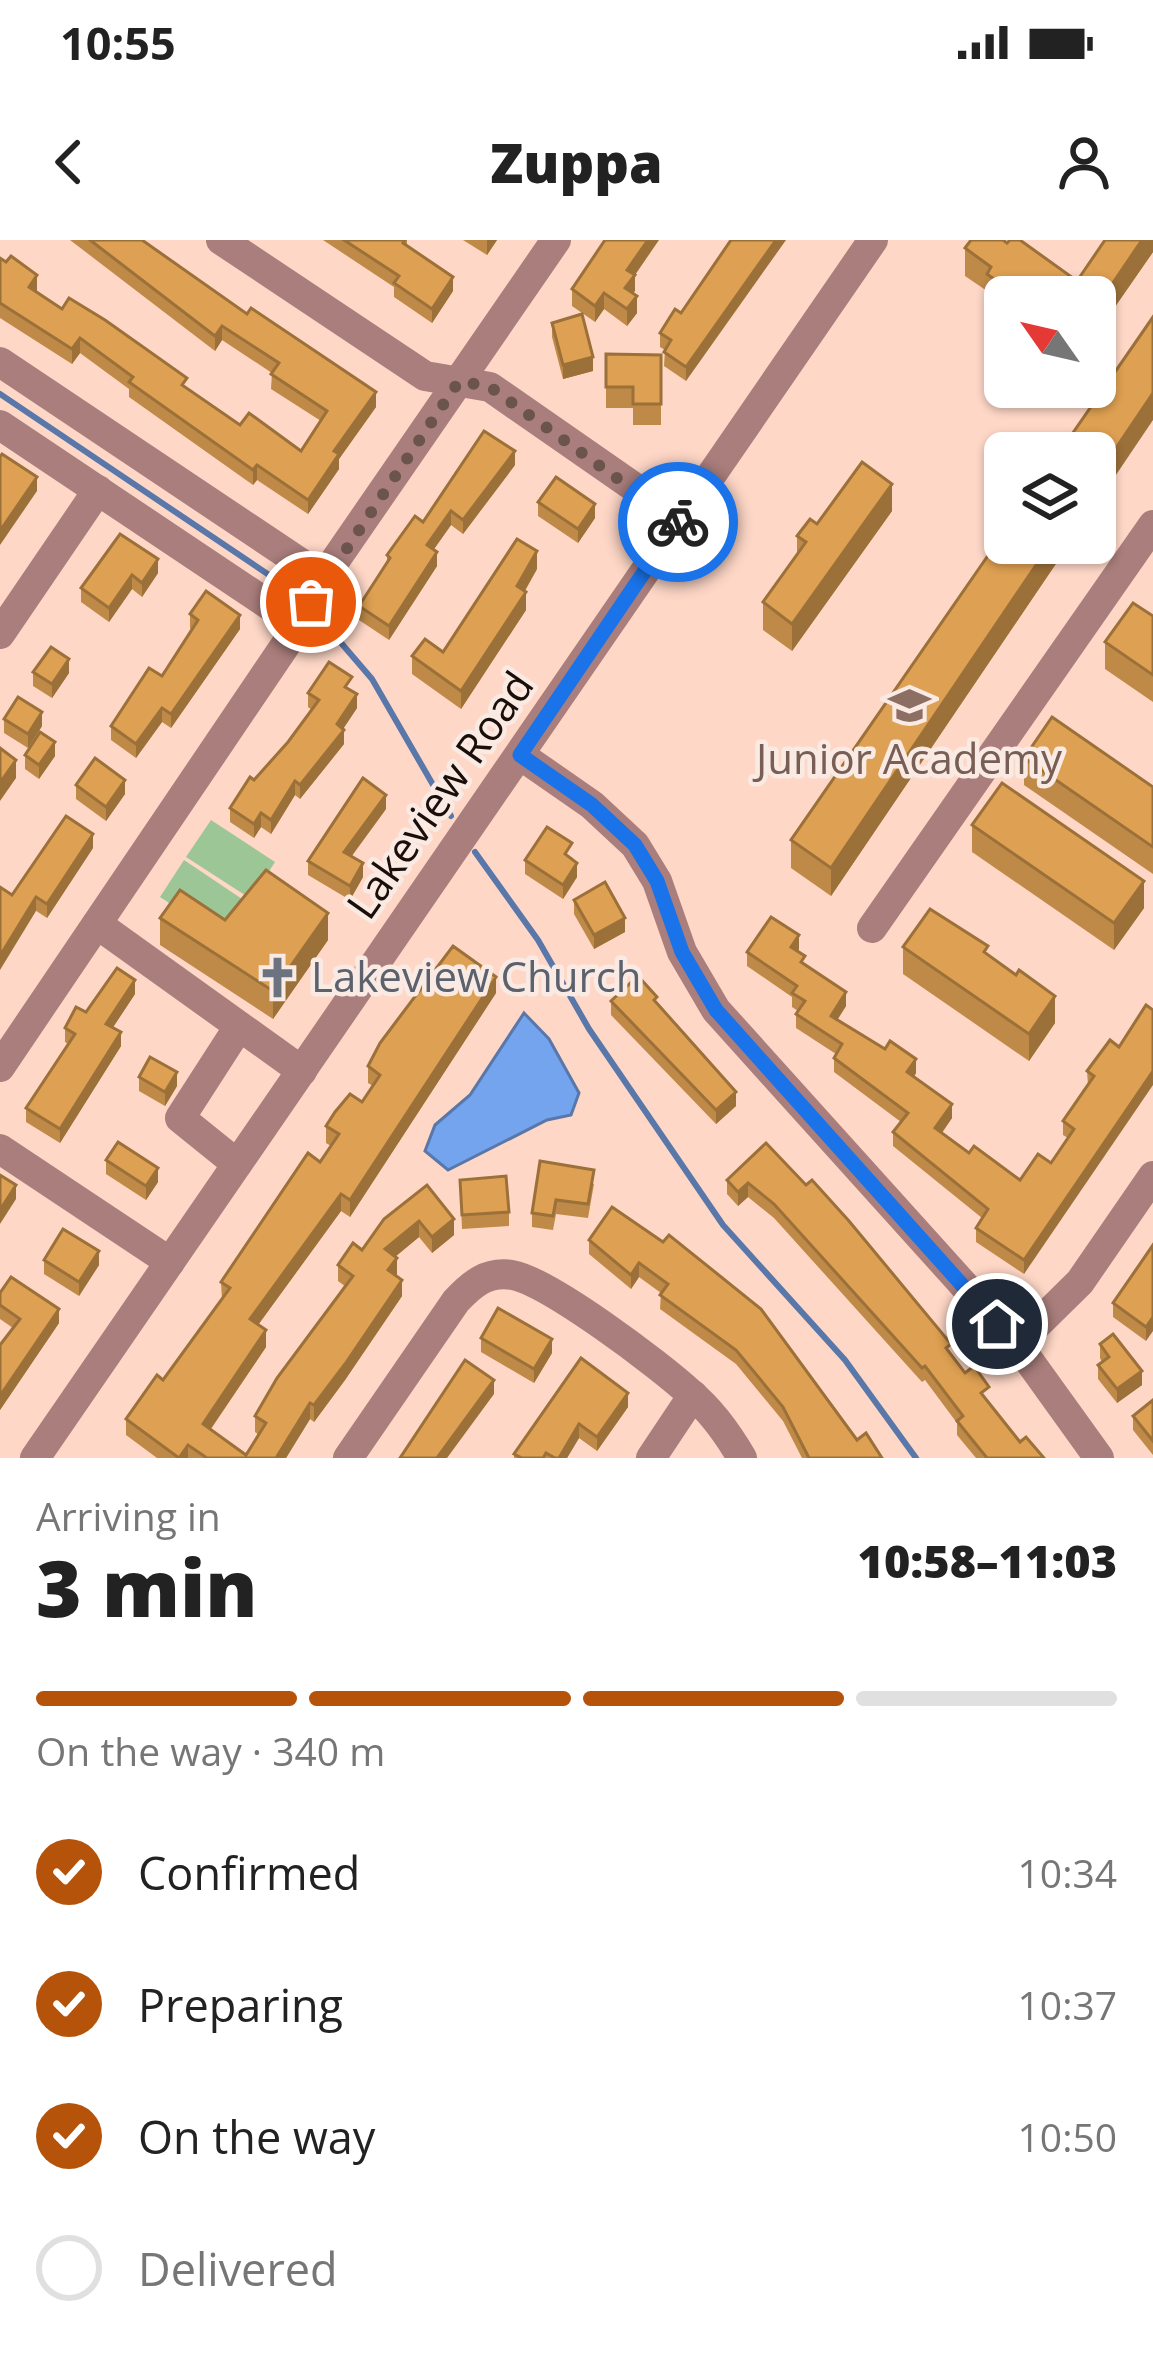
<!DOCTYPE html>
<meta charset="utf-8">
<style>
:root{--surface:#fff;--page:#f6f6f6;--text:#222;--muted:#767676;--line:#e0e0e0;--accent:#b45309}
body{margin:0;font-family:"Open Sans",sans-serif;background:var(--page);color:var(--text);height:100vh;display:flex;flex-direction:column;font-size:45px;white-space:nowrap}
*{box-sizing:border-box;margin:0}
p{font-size:39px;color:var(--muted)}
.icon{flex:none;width:66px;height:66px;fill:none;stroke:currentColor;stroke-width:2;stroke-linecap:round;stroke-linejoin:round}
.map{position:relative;height:1218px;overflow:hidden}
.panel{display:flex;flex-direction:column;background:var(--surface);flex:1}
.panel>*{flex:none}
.needle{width:78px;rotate:304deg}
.buttons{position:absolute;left:984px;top:36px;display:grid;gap:24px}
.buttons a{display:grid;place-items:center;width:132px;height:132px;border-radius:18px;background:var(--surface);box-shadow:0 3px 9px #0004;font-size:60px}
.pin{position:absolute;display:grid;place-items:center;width:102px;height:102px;color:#fff;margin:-51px;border:6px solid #fff;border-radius:50%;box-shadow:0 3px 12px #0007}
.courier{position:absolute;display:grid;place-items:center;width:120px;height:120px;margin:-60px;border:9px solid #1a73e8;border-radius:50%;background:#fff;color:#222;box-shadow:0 3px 15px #0007}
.summary em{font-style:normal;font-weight:800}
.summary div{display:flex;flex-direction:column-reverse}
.summary{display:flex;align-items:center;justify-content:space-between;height:204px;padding:0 36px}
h1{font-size:78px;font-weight:800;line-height:90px}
.bar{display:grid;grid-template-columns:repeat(4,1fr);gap:18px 12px;align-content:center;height:144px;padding:0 36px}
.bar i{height:15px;border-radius:9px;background:var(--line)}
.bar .active{background:var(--accent)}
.bar p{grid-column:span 4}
ol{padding:0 36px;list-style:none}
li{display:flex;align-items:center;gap:36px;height:132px}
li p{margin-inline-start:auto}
li .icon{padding:12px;border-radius:50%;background:var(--accent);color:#fff;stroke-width:4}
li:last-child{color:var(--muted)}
li i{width:66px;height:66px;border:6px solid var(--line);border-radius:50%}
.status{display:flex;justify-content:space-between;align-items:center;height:84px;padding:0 60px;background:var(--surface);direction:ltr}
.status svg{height:33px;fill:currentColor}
header{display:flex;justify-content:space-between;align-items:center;height:156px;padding:0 36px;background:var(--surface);font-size:54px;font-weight:800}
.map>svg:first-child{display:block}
.green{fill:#9dc697}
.water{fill:#73a4ed;stroke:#5977a9;stroke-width:3}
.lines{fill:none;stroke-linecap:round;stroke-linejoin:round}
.stream{stroke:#5977a9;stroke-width:6}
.minor{stroke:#a97e7c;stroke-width:30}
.wall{fill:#bf8a47}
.shaded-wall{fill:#9b7039}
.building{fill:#dea052;stroke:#9b7039;stroke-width:3}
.done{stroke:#6a544c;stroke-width:12;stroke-dasharray:0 21.6}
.route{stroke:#1a73e8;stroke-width:15}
.labels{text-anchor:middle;stroke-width:9;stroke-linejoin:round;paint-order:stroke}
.education-label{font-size:42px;fill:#785e54;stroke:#faeae4}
.street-label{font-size:42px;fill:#1b0e09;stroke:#faeae4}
.worship-label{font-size:42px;fill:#5b616d;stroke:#faeae4;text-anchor:start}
</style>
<div class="status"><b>10:55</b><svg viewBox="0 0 49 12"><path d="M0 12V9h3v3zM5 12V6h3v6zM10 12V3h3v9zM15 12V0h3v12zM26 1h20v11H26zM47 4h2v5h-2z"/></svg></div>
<header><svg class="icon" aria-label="back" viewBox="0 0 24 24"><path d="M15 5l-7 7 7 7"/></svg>Zuppa<svg class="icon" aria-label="person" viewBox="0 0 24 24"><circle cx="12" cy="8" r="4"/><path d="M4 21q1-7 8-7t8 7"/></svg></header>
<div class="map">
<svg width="1153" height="1218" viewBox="0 0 1153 1218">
<rect width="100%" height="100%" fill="#fed7c7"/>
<!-- green -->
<g class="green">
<polygon points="211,580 275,622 251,659 186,617"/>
<polygon points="184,620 248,663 224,699 160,657"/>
</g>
<!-- water -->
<polygon class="water" points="524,773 549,799 579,853 571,875 547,880 448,930 425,911 435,885 470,855"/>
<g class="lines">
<!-- stream -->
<g class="stream">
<polyline points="0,154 284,345"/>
<polyline points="324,383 372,439 451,576"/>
<polyline points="475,612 538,700 589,789 723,985 845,1120 916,1218"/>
</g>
<!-- minor -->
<g class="minor">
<polyline points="221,0 425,136 490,147 680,279"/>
<polyline points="0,122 323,338"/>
<polyline points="0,185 299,385"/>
<polyline points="0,394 98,250"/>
<polyline points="520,515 592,565 635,605 657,641 682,712 716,770 1017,1104 1099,1218"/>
<polyline points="97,684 302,831"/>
<polyline points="872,688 1153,285"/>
<polyline points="0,827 299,385 323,338 556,0"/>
<polyline points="0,909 170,1022"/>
<polyline points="237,924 180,878 238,788"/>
<polyline points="1017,1104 1080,1042 1153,936"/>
<polyline points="35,1218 873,0"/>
<path d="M 348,1218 L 456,1061 C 472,1044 487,1031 512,1035 C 548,1041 660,1125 690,1153 C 712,1171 728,1194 742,1218"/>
<polyline points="651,1218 693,1155"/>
</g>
</g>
<!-- wall -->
<g class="wall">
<polygon points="70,0 142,0 376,167 339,219 339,229 308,274 257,240 253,245 129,157 129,149 80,113 72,124 0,78 0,18 37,50 36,52 62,69 187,149 240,185 301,211 321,181 271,149 272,133 222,100 215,111"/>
<polygon points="323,0 407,0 407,5 453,51 432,83 394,57 394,47"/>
<polygon points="463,0 497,0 487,15"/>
<polygon points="731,0 686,141 664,126 665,110 660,107 660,93 681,73"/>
<polygon points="971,0 1003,0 1007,3 1010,0 1020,0 1077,41 1105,0 1153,0 1153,12 1110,74 1110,93 1095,114 1095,57 1005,57 1005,74 987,61 987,51 965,36 965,8"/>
<polygon points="635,35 633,54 637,73 627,86 604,69 595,82 572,66 572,49"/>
<polygon points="552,83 593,131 563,139 552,97"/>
<polygon points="606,114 661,115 661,185 633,185 633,168 606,168"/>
<polygon points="515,225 463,294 451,285 434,309 437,326 389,400 359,380 359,366 387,323 387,315 423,282"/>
<polygon points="538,262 595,278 578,303 538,276"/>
<polygon points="892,271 792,411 763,390 763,362 797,315 797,296 817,284"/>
<polygon points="120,294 158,333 142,357 132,349 109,382 81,362 81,348"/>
<polygon points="1005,303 1070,303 831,656 791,628 791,600"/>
<polygon points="537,329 525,351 526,370 461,469 412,434 412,416 443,412"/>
<polygon points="190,374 240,389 171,488 162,482 136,518 111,500 111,486 162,436 192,390 190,388"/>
<polygon points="1153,376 1153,462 1105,429 1105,402"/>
<polygon points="33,432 69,433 52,458 33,446"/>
<polygon points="352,451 357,468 343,489 344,504 300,559 295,555 271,594 261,587 254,598 230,582 230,568 288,502 312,470 308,467 308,453"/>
<polygon points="4,479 42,486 28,508 4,493"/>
<polygon points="25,515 55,516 39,539 25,529"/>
<polygon points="1024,518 1153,547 1153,634 1024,545"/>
<polygon points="76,545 125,554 106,581 76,559"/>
<polygon points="386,569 352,616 363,637 350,660 308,635 308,621"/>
<polygon points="972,585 1144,668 1114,710 972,612"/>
<polygon points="93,608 47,678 12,655"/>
<polygon points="572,617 577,637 563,659 525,634 525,620"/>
<polygon points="574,660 625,692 594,709 574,674"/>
<polygon points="160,678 328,700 273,779 160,705"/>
<polygon points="903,707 988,715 1055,783 1029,821 903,734"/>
<polygon points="799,709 797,711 805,725 846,766 837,780 916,833 914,837 952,878 942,893 969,913 1020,940 1051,923 1068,898 1063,895 1063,881 1088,845 1087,831 1110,800 1024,1034 976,1002 976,988 982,978 893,906 893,892 901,882 834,832 834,818 836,814 796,788 796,774 798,771 792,767 792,757 747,726 747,712"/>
<polygon points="496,753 350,977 341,971 258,1085 266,1107 211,1189 246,1215 259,1195 255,1192 255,1176 346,1047 338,1041 338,1025 362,1010 427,945 454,995 432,1013 419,997 395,1017 396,1036 402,1056 345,1140 314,1182 310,1179 286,1218 157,1218 126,1195 126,1179 163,1140 222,1059 221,1042 320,922 331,906 326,903 326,886 362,862 373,846 368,843 368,826"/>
<polygon points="135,754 113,787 121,806 60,903 26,882 26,868 68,804 65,802 65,788 86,772"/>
<polygon points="611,761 657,764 736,866 716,884 611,775"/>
<polygon points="139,837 177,846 165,866 139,851"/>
<polygon points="766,903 951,1116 1020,1202 1044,1218 976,1218 957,1195 957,1183 925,1140 922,1142 774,978 748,957 738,966 727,954 727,940"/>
<polygon points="106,920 158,942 146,960 106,934"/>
<polygon points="540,921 594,944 588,978 556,974 553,990 532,987 532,973"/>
<polygon points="460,940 509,972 509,986 462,989"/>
<polygon points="612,967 857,1200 882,1218 802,1218 783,1181 736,1124 660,1069 661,1053 639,1037 631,1049 589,1014 589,1000"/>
<polygon points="1153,1005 1146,1101 1113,1077 1113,1063"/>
<polygon points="44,1020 99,1025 79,1056 44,1034"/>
<polygon points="0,1053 59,1083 0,1170 0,1105 13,1088 0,1079"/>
<polygon points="481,1098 552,1113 534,1143 481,1112"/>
<polygon points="1100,1104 1142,1145 1117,1163 1098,1139 1098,1125 1102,1122 1100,1118"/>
<polygon points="581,1118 628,1167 597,1211 579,1198 567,1218 514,1218 514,1214"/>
<polygon points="1153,1160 1153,1215 1133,1190 1133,1176"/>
</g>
<!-- shaded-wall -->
<g class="shaded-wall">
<polygon points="487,0 497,0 487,15"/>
<polygon points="648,0 659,0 635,35 635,51 625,64 627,30"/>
<polygon points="776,0 786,0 686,141 686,127"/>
<polygon points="1142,0 1153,0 1153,12 1110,74 1110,93 1095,114 1095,87 1102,59"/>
<polygon points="37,35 37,50 29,61 29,47"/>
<polygon points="453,37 453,51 432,83 432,69"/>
<polygon points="604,53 604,69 595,82 595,66"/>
<polygon points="637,56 637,73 627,86 627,69"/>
<polygon points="222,86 222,100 215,111 215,96"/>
<polygon points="80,98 80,113 72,124 72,109"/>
<polygon points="593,117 593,131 563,139 563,125"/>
<polygon points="376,152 376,167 339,219 339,229 308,274 308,260 334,211"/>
<polygon points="1153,153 1153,180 1095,266 1095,239"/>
<polygon points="515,211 515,225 463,294 463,280"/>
<polygon points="257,225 257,240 253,245 253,230"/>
<polygon points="37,237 37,251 0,305 0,291"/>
<polygon points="892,244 892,271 792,411 792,384"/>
<polygon points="595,264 595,278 578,303 578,289"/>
<polygon points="451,271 451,285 427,319 427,305"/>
<polygon points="1051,303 1070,303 831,656 831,628"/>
<polygon points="537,311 537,329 517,364 517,346"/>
<polygon points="437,312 437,326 389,400 389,386"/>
<polygon points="158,319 158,333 142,357 142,343"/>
<polygon points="132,335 132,349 109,382 109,368"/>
<polygon points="526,352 526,370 461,469 461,451"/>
<polygon points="240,375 240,389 171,488 171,474"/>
<polygon points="69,419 69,433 52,458 52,444"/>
<polygon points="357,454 357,468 337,498 337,484"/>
<polygon points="162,468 162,482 136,518 136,504"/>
<polygon points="42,472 42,486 28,508 28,494"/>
<polygon points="344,490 344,504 300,559 300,545"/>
<polygon points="55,502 55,516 39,539 39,525"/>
<polygon points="16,520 16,538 0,561 0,543"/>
<polygon points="125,540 125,554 106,581 106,567"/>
<polygon points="295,541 295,555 271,594 271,580"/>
<polygon points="386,555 386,569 344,626 344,612"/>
<polygon points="261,573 261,587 254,598 254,584"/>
<polygon points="93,594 93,608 47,678 47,664"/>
<polygon points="363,623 363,637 350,660 350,646"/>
<polygon points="577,623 577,637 563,659 563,645"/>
<polygon points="1144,641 1144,668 1114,710 1114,683"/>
<polygon points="36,657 36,671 0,730 0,716"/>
<polygon points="328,673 328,700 273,779 273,751"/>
<polygon points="625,678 625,692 594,709 594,695"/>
<polygon points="799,695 799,709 791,721 791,707"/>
<polygon points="496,737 496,753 350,977 350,960"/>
<polygon points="135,740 135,754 106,798 106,784"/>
<polygon points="846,752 846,766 831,790 831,776"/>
<polygon points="1055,756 1055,783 1029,821 1029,794"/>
<polygon points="121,792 121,806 60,903 60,889"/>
<polygon points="916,819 916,833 907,846 907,832"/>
<polygon points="1153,831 1153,845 1024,1034 1024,1020"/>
<polygon points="177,832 177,846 165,866 165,852"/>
<polygon points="736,852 736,866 716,884 716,870"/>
<polygon points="952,864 952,878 935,902 935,888"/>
<polygon points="158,928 158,942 146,960 146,946"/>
<polygon points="748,943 748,957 738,966 738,952"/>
<polygon points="16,945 16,959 0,984 0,970"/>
<polygon points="341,954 341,971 250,1096 250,1079"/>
<polygon points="454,979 454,995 432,1013 432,997"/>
<polygon points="419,981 419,997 385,1025 385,1009"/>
<polygon points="99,1011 99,1025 79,1056 79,1042"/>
<polygon points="397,1018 397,1034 388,1046 388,1030"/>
<polygon points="639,1023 639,1037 631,1049 631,1035"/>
<polygon points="402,1040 402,1056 345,1140 314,1182 314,1165"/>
<polygon points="59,1069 59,1083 0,1170 0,1156"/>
<polygon points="1153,1077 1153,1091 1146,1101 1146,1087"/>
<polygon points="266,1090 266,1107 203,1200 203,1184"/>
<polygon points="552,1099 552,1113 534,1143 534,1129"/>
<polygon points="1142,1131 1142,1145 1117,1163 1117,1149"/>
<polygon points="494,1140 494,1154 447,1218 437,1218"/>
<polygon points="628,1153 628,1167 597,1211 597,1197"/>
<polygon points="310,1163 310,1179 286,1218 276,1218"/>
<polygon points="579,1184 579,1198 567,1218 559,1218"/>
<polygon points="188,1205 188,1218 179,1218"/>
</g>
<!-- building -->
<g class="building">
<polygon points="90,0 142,0 247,74 251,68 376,152 334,211 339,214 308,260 257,225 253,230 129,142 133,137 80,98 72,109 0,63 0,18 6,22 11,16 37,35 29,47 62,69 69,58 105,80 187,138 182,145 240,185 249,173 301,211 327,171 271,134 279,123 222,86 215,96"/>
<polygon points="344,0 405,0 403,3 453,37 432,69 394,43 399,36"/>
<polygon points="605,0 648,0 627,30 635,35 625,48 637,56 627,69 604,53 595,66 572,49"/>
<polygon points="731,0 776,0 686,127 664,112 671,100 660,93 675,69 681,73"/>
<polygon points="971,0 1003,0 1007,3 1010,0 1020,0 1077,41 1105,0 1142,0 1102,59 1110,66 1095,87 1095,57 1019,57 987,34 991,27 965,8"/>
<polygon points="582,74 593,117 563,125 552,83"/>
<polygon points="1153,77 1153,153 1095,239 1095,213 1059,213"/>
<polygon points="606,114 661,115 661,164 633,164 633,147 606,147"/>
<polygon points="484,191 515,211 463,280 451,271 427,305 437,312 389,386 359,366 390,318 387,315 415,276 423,282"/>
<polygon points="2,214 37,237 0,291 0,217"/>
<polygon points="862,222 892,244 792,384 763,362 806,302 797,296 810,279 817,284"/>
<polygon points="556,237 595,264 578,289 538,262"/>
<polygon points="1005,291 1005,303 1051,303 831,628 791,600"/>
<polygon points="120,294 158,319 142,343 132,335 109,368 81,348"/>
<polygon points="517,299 537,311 517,346 526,352 461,451 412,416 425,399 443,412"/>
<polygon points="206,351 240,375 171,474 162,468 136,504 111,486 149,428 162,436 198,380 190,374"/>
<polygon points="1133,363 1153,376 1153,435 1105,402"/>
<polygon points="51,407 69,419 52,444 33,432"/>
<polygon points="329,422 352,437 345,447 357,454 337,484 344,490 300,545 295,541 271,580 261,573 254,584 230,568 250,537 254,540 288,502 319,460 308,453"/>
<polygon points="18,457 42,472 28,494 4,479"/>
<polygon points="1052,477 1153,547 1153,607 1024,518"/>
<polygon points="40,492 55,502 39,525 25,515"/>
<polygon points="0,508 16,520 0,543"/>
<polygon points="95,518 125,540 106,567 76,545"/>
<polygon points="363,538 386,555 344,612 363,623 350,646 308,621"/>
<polygon points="1002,543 1144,641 1114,683 972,585"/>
<polygon points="66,576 93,594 47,664 36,657 0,716 0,647 12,655"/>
<polygon points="547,587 572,603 565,614 577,623 563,645 525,620"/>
<polygon points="266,630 328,673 273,751 160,678 180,650 225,680"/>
<polygon points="605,642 625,678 594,695 574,660"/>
<polygon points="930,669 988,706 984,712 1016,735 1019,730 1055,756 1029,794 903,707"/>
<polygon points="771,677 799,695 791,707 805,716 801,722 846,752 831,776 885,809 890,801 916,819 907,832 952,864 935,888 969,913 974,906 1020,940 1038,914 1051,923 1074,889 1063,881 1094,836 1087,831 1110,800 1119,807 1146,765 1153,770 1153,831 1024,1020 976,988 988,969 893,892 908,873 834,818 842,804 796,774 805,761 792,753 797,746 747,712"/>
<polygon points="453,706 496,737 350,960 341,954 250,1079 266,1090 203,1184 246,1215 266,1183 255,1176 277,1138 353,1036 338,1025 353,1003 362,1010 384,979 427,945 454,979 432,997 419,981 385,1009 397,1018 388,1030 402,1040 345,1124 314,1165 310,1163 276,1218 207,1218 188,1205 179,1218 126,1179 157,1135 163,1140 230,1048 221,1042 308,913 320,922 339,894 326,886 335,872 350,854 362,862 380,835 368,826 380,803"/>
<polygon points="117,728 135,740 106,784 121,792 60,889 26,868 75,794 65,788 76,767 86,772"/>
<polygon points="638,736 657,757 654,760 736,852 716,870 611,761"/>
<polygon points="150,817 177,832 165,852 139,837"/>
<polygon points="118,902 158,928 146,946 106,920"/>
<polygon points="766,903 806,945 812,940 849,981 951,1104 946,1108 965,1133 974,1126 989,1147 981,1153 1020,1202 1026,1197 1044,1218 987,1218 957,1181 963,1176 925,1126 922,1128 774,964 748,943 738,952 727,940"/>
<polygon points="540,921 594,930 588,964 556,960 553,976 532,973"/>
<polygon points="0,935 16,945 0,970"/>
<polygon points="506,936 509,972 462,975 460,940"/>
<polygon points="612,967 663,1002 669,995 761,1069 857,1200 866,1193 882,1218 809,1218 783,1167 736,1110 660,1055 668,1044 639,1023 631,1035 589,1000"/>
<polygon points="63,989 99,1011 79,1042 44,1020"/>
<polygon points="1153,1005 1153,1077 1146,1087 1113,1063"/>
<polygon points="11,1037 59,1069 0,1156 0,1105 20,1079 0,1065 0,1053"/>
<polygon points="498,1068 552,1099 534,1129 481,1098"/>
<polygon points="1113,1094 1142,1131 1117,1149 1098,1125 1109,1117 1100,1104"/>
<polygon points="581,1118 628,1153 597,1197 579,1184 559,1218 555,1218 546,1213 543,1218 522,1218 514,1214"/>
<polygon points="465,1120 494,1140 437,1218 400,1218"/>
<polygon points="1153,1160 1153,1201 1133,1176"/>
</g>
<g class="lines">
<!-- done -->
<polyline class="done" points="311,362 459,141 490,147 678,282"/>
<!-- route -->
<polyline class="route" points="678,282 520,515 592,565 635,605 657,641 682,712 716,770 997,1084"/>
</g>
<!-- icons -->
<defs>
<symbol id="school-bare" viewBox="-9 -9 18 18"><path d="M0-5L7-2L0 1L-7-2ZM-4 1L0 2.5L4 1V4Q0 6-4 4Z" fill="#8d6e63" stroke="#faeae4" stroke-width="2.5" paint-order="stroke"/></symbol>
<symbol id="church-bare" viewBox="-9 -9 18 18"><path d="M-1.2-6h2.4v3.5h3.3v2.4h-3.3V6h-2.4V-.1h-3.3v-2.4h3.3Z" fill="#6b7280" stroke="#faeae4" stroke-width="2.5" paint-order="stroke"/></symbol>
</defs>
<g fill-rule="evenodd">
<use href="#school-bare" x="880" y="436" width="59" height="59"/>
<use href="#church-bare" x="248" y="708" width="59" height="59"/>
</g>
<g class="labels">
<!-- education labels -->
<g class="education-label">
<text x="909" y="534">Junior Academy</text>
</g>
<!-- street labels -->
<g class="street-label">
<text transform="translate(440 555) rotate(-55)" y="15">Lakeview Road</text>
</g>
<!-- worship labels -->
<g class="worship-label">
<text x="311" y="752">Lakeview Church</text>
</g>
</g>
</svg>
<div class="buttons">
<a><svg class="needle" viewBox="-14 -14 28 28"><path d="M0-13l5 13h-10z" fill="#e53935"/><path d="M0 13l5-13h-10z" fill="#767676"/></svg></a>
<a><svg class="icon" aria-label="layers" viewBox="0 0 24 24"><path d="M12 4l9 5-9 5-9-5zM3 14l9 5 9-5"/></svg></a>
</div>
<div class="pin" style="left:311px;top:362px;background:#ea580c"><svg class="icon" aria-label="bag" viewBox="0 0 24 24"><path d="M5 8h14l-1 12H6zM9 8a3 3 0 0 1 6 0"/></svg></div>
<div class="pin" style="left:997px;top:1084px;background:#1f2937"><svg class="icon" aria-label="home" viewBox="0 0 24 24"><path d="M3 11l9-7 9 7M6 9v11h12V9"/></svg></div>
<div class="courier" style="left:678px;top:282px"><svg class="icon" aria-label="bike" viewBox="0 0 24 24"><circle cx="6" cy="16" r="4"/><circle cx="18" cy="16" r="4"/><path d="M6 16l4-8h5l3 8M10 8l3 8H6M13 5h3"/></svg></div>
</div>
<section class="panel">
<div class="summary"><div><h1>3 min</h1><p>Arriving in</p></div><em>10:58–11:03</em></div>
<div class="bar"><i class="active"></i><i class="active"></i><i class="active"></i><i></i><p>On the way · 340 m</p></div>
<ol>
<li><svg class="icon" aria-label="check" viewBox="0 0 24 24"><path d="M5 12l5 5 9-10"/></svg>Confirmed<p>10:34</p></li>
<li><svg class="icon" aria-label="check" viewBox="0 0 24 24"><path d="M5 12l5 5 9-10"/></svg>Preparing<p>10:37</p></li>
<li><svg class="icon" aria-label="check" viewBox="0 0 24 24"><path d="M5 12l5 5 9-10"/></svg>On the way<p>10:50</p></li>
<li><i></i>Delivered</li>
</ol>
</section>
